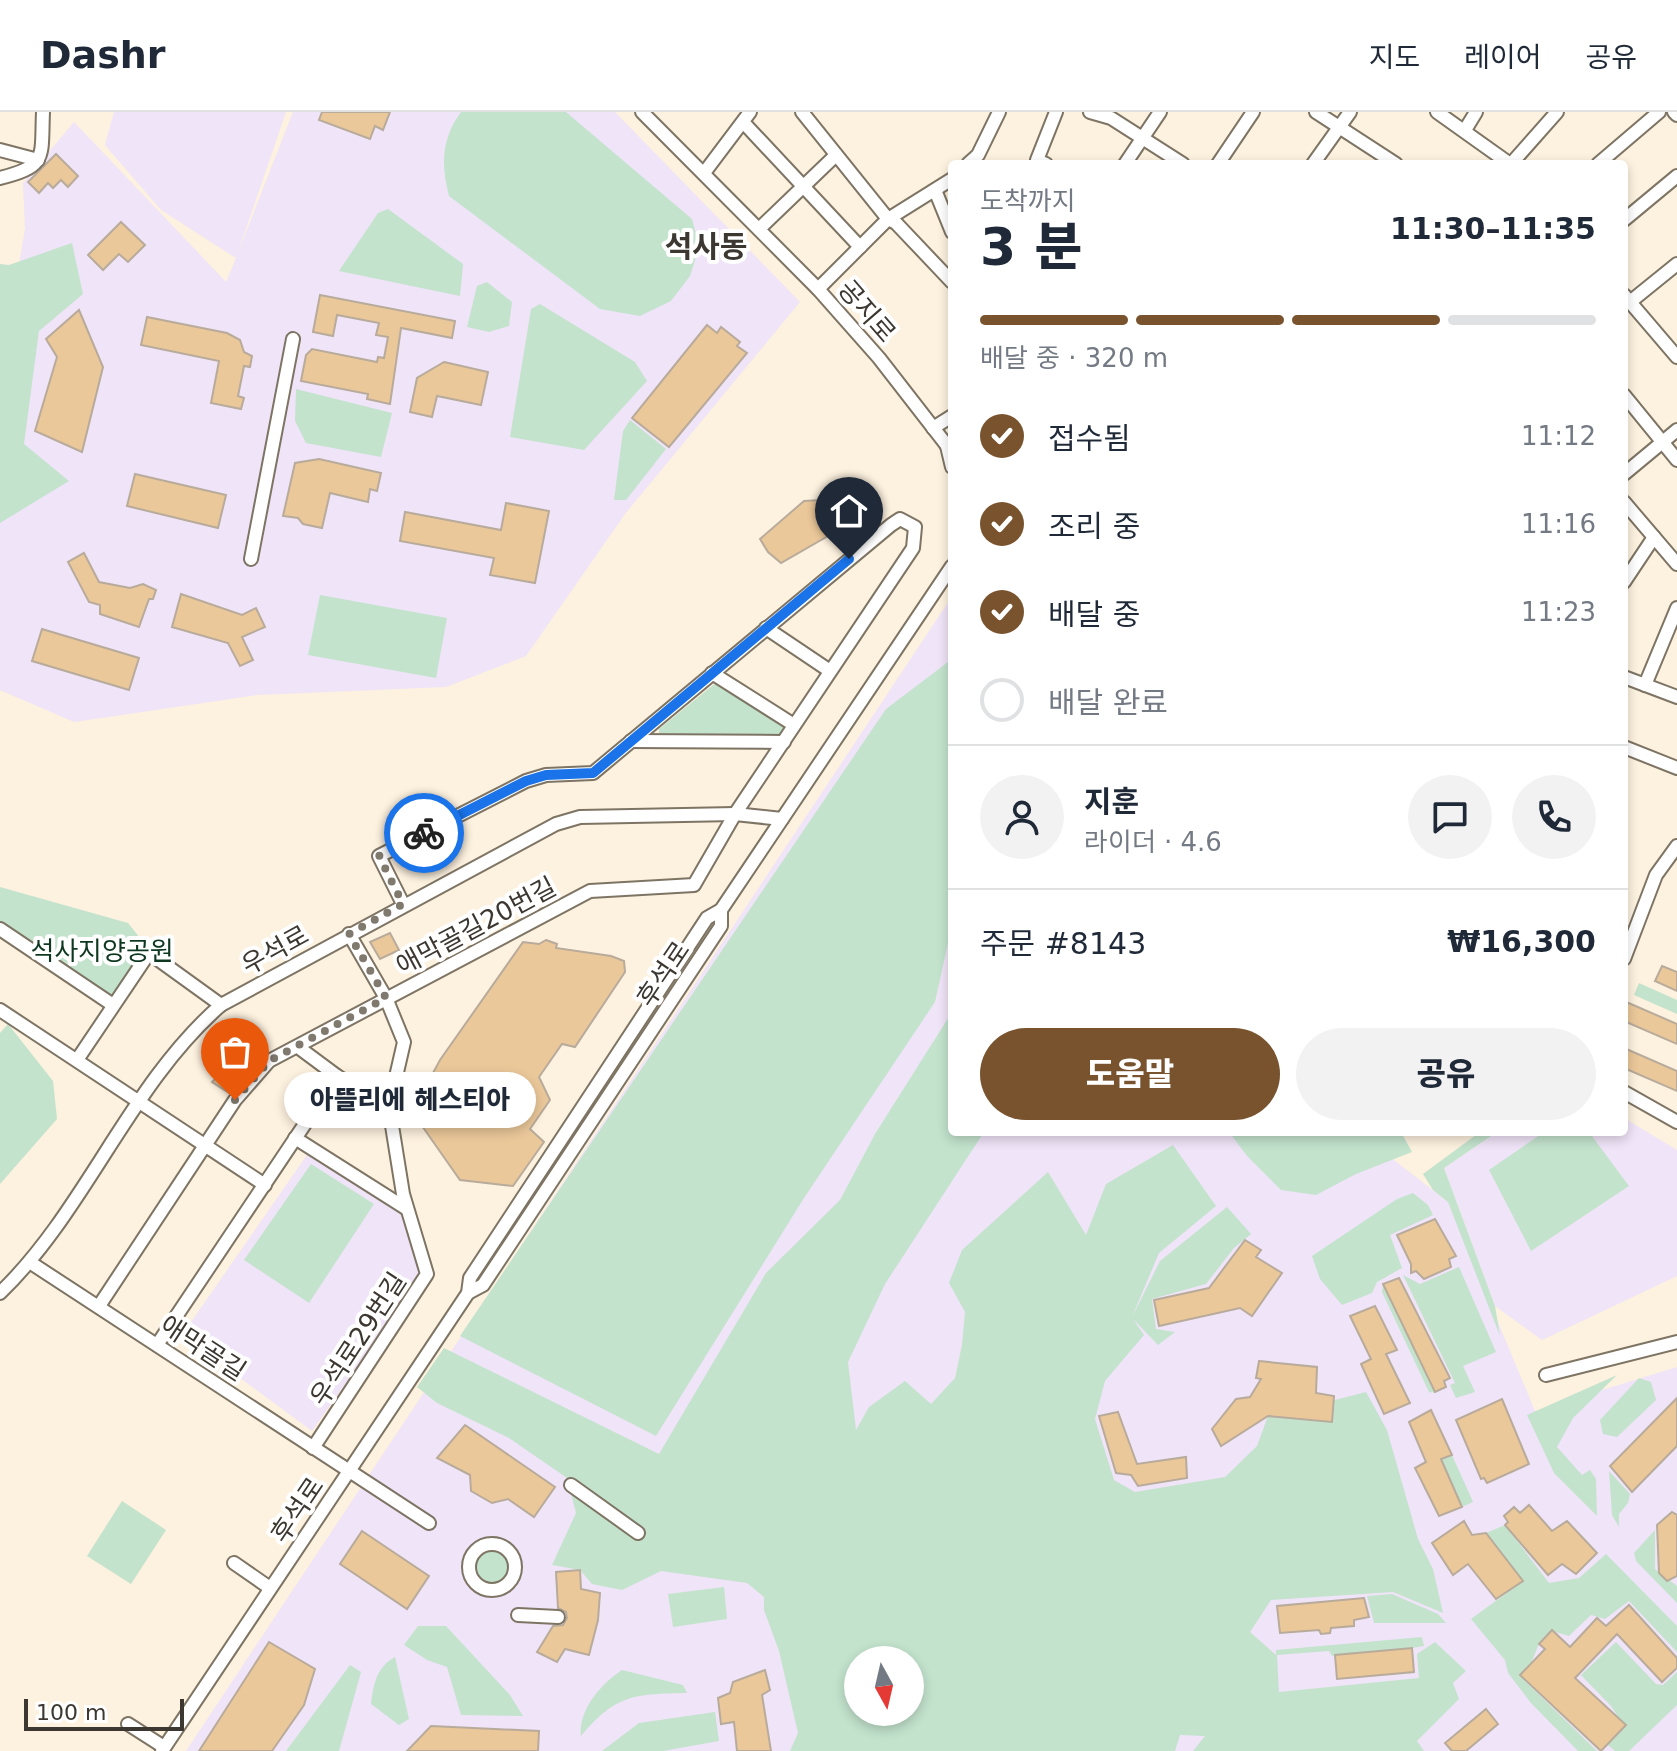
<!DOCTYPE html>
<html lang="ko">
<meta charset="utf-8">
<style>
:root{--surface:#fff;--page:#f2f2f3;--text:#1f2937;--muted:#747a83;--line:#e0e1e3;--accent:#78532e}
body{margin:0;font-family:"DejaVu Sans","Noto Sans KR",sans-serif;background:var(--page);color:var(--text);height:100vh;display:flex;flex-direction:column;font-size:30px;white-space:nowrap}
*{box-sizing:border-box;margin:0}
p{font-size:26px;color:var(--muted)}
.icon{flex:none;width:44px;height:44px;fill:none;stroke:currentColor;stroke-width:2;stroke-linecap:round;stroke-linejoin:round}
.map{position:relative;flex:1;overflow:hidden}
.panel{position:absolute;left:948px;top:48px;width:680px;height:976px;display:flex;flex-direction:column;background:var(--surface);border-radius:8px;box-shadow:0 4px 12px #0003}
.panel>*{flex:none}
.needle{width:52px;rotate:172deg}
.controls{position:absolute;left:844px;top:1534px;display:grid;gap:16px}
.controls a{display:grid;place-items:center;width:80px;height:80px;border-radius:50%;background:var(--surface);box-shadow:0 4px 12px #0003;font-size:40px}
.scale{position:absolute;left:24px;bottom:20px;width:160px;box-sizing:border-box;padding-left:8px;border:4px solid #3c3831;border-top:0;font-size:22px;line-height:28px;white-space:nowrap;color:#3c3831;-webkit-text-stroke:6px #fff;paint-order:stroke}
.pin{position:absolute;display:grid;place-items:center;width:68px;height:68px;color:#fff;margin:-82px -34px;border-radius:50% 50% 50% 0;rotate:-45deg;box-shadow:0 0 8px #0007}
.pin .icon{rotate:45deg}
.courier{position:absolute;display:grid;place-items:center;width:80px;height:80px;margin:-40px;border:6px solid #1a73e8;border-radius:50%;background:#fff;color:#222;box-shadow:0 2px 10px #0007}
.bubble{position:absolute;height:56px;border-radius:28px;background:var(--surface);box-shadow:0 4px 12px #0003;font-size:26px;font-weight:800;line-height:56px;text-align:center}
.headline em{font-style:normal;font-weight:800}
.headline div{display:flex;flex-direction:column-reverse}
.headline{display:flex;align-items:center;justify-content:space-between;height:136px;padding:0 32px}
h1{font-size:52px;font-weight:800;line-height:60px}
.bar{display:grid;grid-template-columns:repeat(4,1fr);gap:12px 8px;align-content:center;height:96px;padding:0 32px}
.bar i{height:10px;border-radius:6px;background:var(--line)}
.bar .active{background:var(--accent)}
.bar p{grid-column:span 4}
.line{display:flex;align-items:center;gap:20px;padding:0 32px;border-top:2px solid var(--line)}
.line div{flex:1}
.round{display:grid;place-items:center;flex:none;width:84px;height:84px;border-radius:42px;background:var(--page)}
ol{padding:0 32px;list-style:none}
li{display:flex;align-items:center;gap:24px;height:88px}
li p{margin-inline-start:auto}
li .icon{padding:8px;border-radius:50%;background:var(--accent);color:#fff;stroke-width:4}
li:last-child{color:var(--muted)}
li i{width:44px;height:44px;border:4px solid var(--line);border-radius:50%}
.action{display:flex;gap:16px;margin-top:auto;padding:16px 32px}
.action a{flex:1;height:92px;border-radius:48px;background:var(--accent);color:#fff;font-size:32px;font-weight:800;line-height:92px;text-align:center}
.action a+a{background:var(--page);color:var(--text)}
header{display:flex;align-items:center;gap:48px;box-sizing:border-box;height:112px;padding:0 40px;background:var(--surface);border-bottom:2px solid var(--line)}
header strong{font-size:38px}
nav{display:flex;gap:44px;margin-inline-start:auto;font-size:28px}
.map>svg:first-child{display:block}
.education{fill:#f0e4f8;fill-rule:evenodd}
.green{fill:#c3e3cd;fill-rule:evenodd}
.building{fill:#ebc89a;stroke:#b8ab9b;stroke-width:2}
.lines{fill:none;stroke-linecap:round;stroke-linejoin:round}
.minor-casing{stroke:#7e7464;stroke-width:16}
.minor{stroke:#fff;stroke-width:12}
.done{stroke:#80796e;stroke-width:8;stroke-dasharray:0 14.4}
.route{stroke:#1a73e8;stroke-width:10}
.labels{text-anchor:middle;stroke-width:8;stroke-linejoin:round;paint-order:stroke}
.street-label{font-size:26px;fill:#3c3831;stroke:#fff}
.park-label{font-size:26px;fill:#0e3720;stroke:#fff}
.quarter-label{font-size:30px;font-weight:bold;fill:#3c3831;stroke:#fff}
</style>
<header>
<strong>Dashr</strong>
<nav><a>지도</a><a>레이어</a><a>공유</a></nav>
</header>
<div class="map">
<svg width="1677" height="1639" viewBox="0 0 1677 1639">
<rect width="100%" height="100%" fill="#fdf1df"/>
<!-- education -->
<g class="education">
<polygon points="114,0 286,0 237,143 293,0 615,0 800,190 625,402 526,544 446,575 257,583 74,610 0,578 0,269 25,116 23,71 74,10 226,170 236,146 161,98 105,33"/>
<path d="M 951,486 L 952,1020 L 1377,1020 L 1390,1045 L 1448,1090 L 1535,1299 L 1564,1294 L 1599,1279 L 1677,1255 L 1677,1639 L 186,1639 ZM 858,1548 L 910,1548 L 910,1600 L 858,1600 Z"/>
<polygon points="1624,1006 1677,1038 1677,1164 1542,1228 1495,1194 1444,1056 1497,1020 1624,1020"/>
<polygon points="307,1043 405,1102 424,1161 312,1319 182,1223"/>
</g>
<!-- green -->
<g class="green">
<path d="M 461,0 L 566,0 L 692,107 L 697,126 L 697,142 L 690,164 L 671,189 L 640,204 L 600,197 L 449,84 C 441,53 441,27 461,0 Z"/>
<polygon points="388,97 463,152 460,184 339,159 378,101"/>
<polygon points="72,131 83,182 39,219 24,332 69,369 0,411 0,152 9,153"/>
<polygon points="487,170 512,190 509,214 489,220 467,215 477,174"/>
<polygon points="540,192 635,250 647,269 584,338 510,325 531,197"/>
<polygon points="296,277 392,301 381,345 306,331 295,309"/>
<polygon points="630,308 666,337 626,388 614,388 623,319"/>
<polygon points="320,483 447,506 436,566 308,543"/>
<polygon points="952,547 952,813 935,890 804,1086 656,1324 460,1224 886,597"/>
<polygon points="718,569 785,611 781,623 659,625 659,617"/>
<polygon points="0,775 128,811 148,836 116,882 108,883 0,810"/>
<polygon points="1639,871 1677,888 1677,902 1634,883"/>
<path d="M 952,900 L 952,1020 L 984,1020 L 885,1172 L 848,1250 L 856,1318 L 869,1295 L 905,1269 L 931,1292 L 955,1266 L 962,1233 L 965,1200 L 949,1171 L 962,1138 L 1048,1060 L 1086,1123 L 1106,1072 L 1173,1033 L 1216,1094 L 1159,1141 L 1132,1205 L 1160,1149 L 1227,1095 L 1251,1122 L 1234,1136 L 1206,1172 L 1152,1187 L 1156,1217 L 1175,1220 L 1158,1233 L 1133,1207 L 1144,1223 L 1105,1269 L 1095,1307 L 1114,1368 L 1135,1380 L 1225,1365 L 1257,1334 L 1268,1304 L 1312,1306 L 1331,1289 L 1366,1280 L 1387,1318 L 1418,1427 L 1433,1457 L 1443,1501 L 1393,1480 L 1271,1488 L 1250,1520 L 1276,1543 L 1276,1538 L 1422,1525 L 1424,1534 L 1412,1536 L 1332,1544 L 1329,1539 L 1277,1543 L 1279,1580 L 1419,1566 L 1417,1542 L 1435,1530 L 1466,1559 L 1453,1571 L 1459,1587 L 1417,1629 L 1424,1639 L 1193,1639 L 1205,1624 L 1180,1623 L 1175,1639 L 790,1639 L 798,1621 L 779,1539 L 764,1498 L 764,1485 L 747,1471 L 661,1459 L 622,1478 L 592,1472 L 580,1458 L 552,1453 L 576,1401 L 567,1366 L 509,1326 L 437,1291 L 417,1275 L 444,1236 L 659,1342 L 766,1161 L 840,1088 L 875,1022 ZM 858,1548 L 910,1548 L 910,1600 L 858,1600 Z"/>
<polygon points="8,912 53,969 57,1007 0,1072 0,921"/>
<polygon points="1229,1020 1401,1020 1412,1040 1356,1062 1316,1083 1281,1078 1247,1044"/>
<polygon points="1480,1020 1497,1020 1444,1056 1495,1194 1500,1224 1448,1090 1433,1078 1423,1062"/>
<polygon points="1544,1020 1589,1020 1629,1074 1531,1139 1489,1058"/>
<polygon points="311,1052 374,1092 309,1191 244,1148"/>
<polygon points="1413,1081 1428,1093 1433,1103 1390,1123 1402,1156 1377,1170 1372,1181 1342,1193 1320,1167 1312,1144 1397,1087"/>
<polygon points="1459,1155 1496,1240 1463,1254 1475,1280 1456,1286 1450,1273 1455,1271 1403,1163 1420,1172"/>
<polygon points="1383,1172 1436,1281 1429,1280 1382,1180"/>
<polygon points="1617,1263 1573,1306 1557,1335 1582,1363 1590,1358 1596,1367 1597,1404 1554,1361 1527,1303"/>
<polygon points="1639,1266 1651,1270 1656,1288 1617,1325 1603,1322 1600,1308"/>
<polygon points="1452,1343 1473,1390 1462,1395 1441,1347"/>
<polygon points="1609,1359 1630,1382 1628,1391 1619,1402 1619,1415 1612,1403"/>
<polygon points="122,1389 166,1418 131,1472 87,1444"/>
<polygon points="1505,1413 1549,1471 1579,1466 1606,1442 1677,1514 1677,1540 1629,1489 1605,1507 1591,1503 1569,1524 1552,1519 1539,1532 1524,1568 1597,1639 1578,1639 1531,1591 1508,1561 1505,1548 1471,1507 1523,1469 1486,1421"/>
<polygon points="1655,1418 1655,1457 1677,1474 1677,1491 1636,1449 1634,1441"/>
<circle cx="491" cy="1455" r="19"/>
<polygon points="724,1475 727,1507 673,1515 668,1482"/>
<polygon points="1392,1482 1438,1502 1446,1511 1374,1511 1367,1484"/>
<polygon points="418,1514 446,1514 510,1583 523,1604 461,1603 447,1555 427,1548 404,1533"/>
<polygon points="1616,1530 1656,1572 1663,1573 1677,1560 1677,1593 1629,1639 1615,1639 1607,1632 1623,1612 1611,1594 1581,1563"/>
<path d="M 395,1545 L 409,1607 L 399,1613 L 371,1592 C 373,1572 377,1555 395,1545 Z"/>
<polygon points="350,1553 361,1560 339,1639 286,1639"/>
<path d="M 622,1558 L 683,1573 L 687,1581 C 635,1582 616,1582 581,1624 C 578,1598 601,1572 622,1558 Z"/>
<polygon points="715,1600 719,1629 663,1639 602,1639 639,1611"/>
</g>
<!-- building -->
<g class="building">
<polygon points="322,0 390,0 383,18 375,14 370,27 319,8"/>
<polygon points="56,42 78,64 68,75 61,68 53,76 48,71 39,81 28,70"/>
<polygon points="121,110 145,133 128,150 119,142 103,158 88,143"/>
<polygon points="320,183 455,209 452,226 401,216 390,292 367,287 368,282 301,269 306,243 312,237 377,250 378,245 384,246 388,225 376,223 379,211 337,203 333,224 313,220"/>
<polygon points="79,198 103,255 82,340 35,319 57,245 46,227"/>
<polygon points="147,205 227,221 240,228 244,240 252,244 250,255 244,254 238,284 244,286 241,297 211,291 219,249 141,233"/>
<polygon points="707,213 717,221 721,215 740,230 737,234 747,241 669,335 632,306"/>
<polygon points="444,250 488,260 481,293 437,284 432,305 410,300 417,266"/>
<polygon points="319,347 381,361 377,379 370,377 368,390 330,381 322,416 303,412 298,406 283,404 295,351"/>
<polygon points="135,362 226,383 218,416 127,394"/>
<polygon points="821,388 832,398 836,411 833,421 781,451 768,440 760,427 804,389"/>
<polygon points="506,391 549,399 535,471 490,463 494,446 400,429 405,400 501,418"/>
<polygon points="84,441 99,470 130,476 143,472 156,478 153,487 149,487 139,515 100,502 100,493 89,490 68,450"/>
<polygon points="181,482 242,503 256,496 265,515 242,525 253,548 240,554 228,531 172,515"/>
<polygon points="42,517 139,546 129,578 32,549"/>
<polygon points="390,821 399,838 380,847 370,830"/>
<polygon points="546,828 557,832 556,836 611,844 624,849 625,860 575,935 562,932 539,965 550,988 530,1017 544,1030 513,1074 460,1068 420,1011 414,996 440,948 523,830 539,832"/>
<polygon points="1662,854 1677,860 1677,879 1655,869"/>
<polygon points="1624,889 1677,912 1677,932 1624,909"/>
<polygon points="1624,936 1677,959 1677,979 1624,956"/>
<polygon points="229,952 245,962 229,981 212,970"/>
<polygon points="1435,1107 1456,1144 1449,1147 1451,1155 1424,1167 1416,1159 1411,1161 1411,1152 1397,1123"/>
<polygon points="1245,1128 1261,1138 1256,1145 1282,1161 1252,1204 1240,1196 1159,1214 1154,1188 1209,1176"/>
<polygon points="1399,1166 1450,1266 1444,1269 1446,1275 1435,1280 1383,1172"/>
<polygon points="1375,1194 1397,1238 1386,1242 1410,1291 1384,1302 1361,1252 1371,1247 1350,1204"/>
<polygon points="1259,1249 1317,1255 1316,1281 1334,1284 1332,1310 1268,1304 1221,1334 1212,1317 1236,1287 1250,1285 1261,1267 1256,1266"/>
<polygon points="1677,1286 1677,1334 1632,1380 1610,1354"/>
<polygon points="1502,1287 1529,1352 1487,1371 1484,1366 1481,1367 1456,1308"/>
<polygon points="1431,1298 1452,1343 1441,1347 1462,1395 1439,1404 1415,1356 1426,1350 1409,1310"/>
<polygon points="1118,1300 1137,1352 1186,1345 1187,1366 1138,1374 1131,1363 1116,1361 1099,1304"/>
<polygon points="465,1313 555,1375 534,1405 508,1387 492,1391 471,1379 470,1363 437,1346"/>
<polygon points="1529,1393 1552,1419 1567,1409 1597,1441 1576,1462 1562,1452 1548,1463 1505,1413 1508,1410 1504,1404 1514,1395 1520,1401"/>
<polygon points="1672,1400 1677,1403 1677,1464 1667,1469 1659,1461 1657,1413"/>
<polygon points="1464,1409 1472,1423 1486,1421 1523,1469 1496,1487 1468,1452 1453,1463 1432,1431"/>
<polygon points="362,1419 429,1464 407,1497 340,1452"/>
<polygon points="580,1458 581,1477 600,1481 598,1508 589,1543 565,1537 557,1550 537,1540 553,1514 563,1513 567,1506 566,1500 558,1496 556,1460"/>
<polygon points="1364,1486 1369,1505 1354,1508 1354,1514 1331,1516 1330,1521 1321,1522 1319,1518 1280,1521 1277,1494"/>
<polygon points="1629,1493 1677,1546 1677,1556 1662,1570 1617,1522 1575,1566 1626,1613 1601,1639 1520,1563 1545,1537 1539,1532 1552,1518 1570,1535 1597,1506 1606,1514"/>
<polygon points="269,1530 315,1557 304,1593 272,1639 199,1639"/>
<polygon points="1412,1536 1414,1560 1337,1567 1335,1543"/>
<polygon points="765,1558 770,1578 762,1583 771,1639 737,1639 734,1610 721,1612 718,1586 730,1581 733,1570"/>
<polygon points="1486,1597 1498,1612 1466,1639 1452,1639 1445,1631"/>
<polygon points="431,1614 539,1619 538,1639 407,1639"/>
</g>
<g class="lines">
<defs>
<g id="minor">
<polyline points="642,0 818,177 879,246 952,340"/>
<polyline points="802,0 888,107 896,111 952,170"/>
<polyline points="1090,0 1111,6 1183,52"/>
<polyline points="1316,0 1396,52"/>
<polyline points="1437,0 1510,52"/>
<polyline points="1674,0 1677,3"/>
<polyline points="743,10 860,135"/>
<polyline points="1465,18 1476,0"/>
<polyline points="0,38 38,48"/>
<polyline points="968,52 978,43 999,0"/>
<polyline points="1046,52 1037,48 1056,0"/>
<polyline points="1125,52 1160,0"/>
<polyline points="1218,52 1253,0"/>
<polyline points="1313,52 1350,0"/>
<polyline points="1511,52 1557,0"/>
<polyline points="1598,52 1659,0"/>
<polyline points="704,61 750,0"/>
<path d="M 0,66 C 48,54 41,46 43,0"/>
<polyline points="935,78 952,120"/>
<polyline points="1624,108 1677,64"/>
<polyline points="759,117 836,43"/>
<polyline points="818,177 888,107 952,67"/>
<polyline points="1624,183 1677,245"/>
<polyline points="1630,190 1677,152"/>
<polyline points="1624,283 1677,348"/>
<polyline points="933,316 952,304"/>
<polyline points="947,334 952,355"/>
<polyline points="1624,362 1677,318"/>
<polyline points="1624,390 1677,452"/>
<polyline points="251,447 293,227"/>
<polyline points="1624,470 1654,425"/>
<polyline points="766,516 830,559"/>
<polyline points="712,561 794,613"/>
<polyline points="1624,565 1677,585"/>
<polyline points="1645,573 1677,496"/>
<polyline points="631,629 784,630"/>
<polyline points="1624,635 1677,656"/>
<polyline points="0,817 113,893"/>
<polyline points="1624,847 1656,763 1677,734"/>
<polyline points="0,898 265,1073"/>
<polyline points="298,935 337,964 389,995"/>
<polyline points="77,948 149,841 221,893"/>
<polyline points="1624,980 1677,1010"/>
<polyline points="295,1026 407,1097"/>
<polyline points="31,1151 429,1411"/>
<path d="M 0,1181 C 87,1097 129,973 221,893 L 556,712 L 580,705 L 735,702 L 782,707"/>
<polyline points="468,1181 483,1173 721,814 721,798"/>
<polyline points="99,1194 235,988 269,949 590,779 694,773 735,702 913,436 915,415 900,407 891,413 593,661 546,663 526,669 379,744 403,792"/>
<polyline points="157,1233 337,964"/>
<polyline points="1546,1263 1677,1230"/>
<polyline points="313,1336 427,1162 403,1082 389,995 404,930 386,886 349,822"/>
<polyline points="571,1373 638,1421"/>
<circle cx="492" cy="1455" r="23"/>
<polyline points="234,1451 270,1476"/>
<polyline points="518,1503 558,1505"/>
<polyline points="128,1612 164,1635"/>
<polyline points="162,1639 468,1181 470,1166 707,806 721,798 952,454"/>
</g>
</defs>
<!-- minor casing -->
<use href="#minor" class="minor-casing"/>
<!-- minor -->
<use href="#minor" class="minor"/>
</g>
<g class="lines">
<!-- done -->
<polyline class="done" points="235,988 269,949 386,886 349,822 403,792 379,744 424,721"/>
<!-- route -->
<polyline class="route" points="424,721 526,669 546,663 593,661 849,447"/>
</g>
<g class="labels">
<!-- street labels -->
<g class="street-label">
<text transform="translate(867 199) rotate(49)" y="9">공지로</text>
<text transform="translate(476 814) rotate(-28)" y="9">애막골길20번길</text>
<text transform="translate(275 838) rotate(-29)" y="9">우석로</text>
<text transform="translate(663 862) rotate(-56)" y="9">후석로</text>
<text transform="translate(358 1227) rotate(-57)" y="9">우석로29번길</text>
<text transform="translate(203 1236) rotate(33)" y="9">애막골길</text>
<text transform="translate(297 1398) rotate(-56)" y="9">후석로</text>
</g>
<!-- park labels -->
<g class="park-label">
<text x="102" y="848">석사지양공원</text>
</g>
<!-- quarter labels -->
<g class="quarter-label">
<text x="706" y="145">석사동</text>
</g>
</g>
</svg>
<div class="controls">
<a><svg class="needle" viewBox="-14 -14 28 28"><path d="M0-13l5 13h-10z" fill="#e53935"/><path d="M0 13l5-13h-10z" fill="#747a83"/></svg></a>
</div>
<div class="scale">100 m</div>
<div class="pin" style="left:235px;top:988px;background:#ea580c"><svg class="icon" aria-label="bag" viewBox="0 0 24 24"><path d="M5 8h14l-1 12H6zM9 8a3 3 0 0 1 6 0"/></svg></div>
<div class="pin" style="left:849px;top:447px;background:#1f2937"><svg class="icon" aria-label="home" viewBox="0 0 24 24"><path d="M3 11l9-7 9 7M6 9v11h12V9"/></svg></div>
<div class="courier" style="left:424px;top:721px"><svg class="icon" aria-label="bike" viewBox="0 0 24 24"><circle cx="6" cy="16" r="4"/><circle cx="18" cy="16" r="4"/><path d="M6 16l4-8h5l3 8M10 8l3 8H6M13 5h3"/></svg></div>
<div class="bubble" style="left:284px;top:960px;width:252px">아뜰리에 헤스티아</div>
<section class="panel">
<div class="headline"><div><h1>3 분</h1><p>도착까지</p></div><em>11:30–11:35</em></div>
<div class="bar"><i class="active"></i><i class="active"></i><i class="active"></i><i></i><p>배달 중 · 320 m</p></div>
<ol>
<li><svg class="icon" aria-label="check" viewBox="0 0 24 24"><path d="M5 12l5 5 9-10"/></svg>접수됨<p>11:12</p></li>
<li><svg class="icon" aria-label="check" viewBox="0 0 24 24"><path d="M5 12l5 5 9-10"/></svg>조리 중<p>11:16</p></li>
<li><svg class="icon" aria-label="check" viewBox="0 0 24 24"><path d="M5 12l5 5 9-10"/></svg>배달 중<p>11:23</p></li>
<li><i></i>배달 완료</li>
</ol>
<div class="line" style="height:144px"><a class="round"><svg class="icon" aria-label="person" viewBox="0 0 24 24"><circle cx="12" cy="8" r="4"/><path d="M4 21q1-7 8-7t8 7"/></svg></a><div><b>지훈</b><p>라이더 · 4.6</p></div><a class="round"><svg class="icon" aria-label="chat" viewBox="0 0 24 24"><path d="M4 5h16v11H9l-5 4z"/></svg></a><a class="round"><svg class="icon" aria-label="phone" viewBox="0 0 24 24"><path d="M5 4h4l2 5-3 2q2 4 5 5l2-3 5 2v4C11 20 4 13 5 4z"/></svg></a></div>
<div class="line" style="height:104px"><div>주문 #8143</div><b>₩16,300</b></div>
<div class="action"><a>도움말</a><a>공유</a></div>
</section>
</div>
